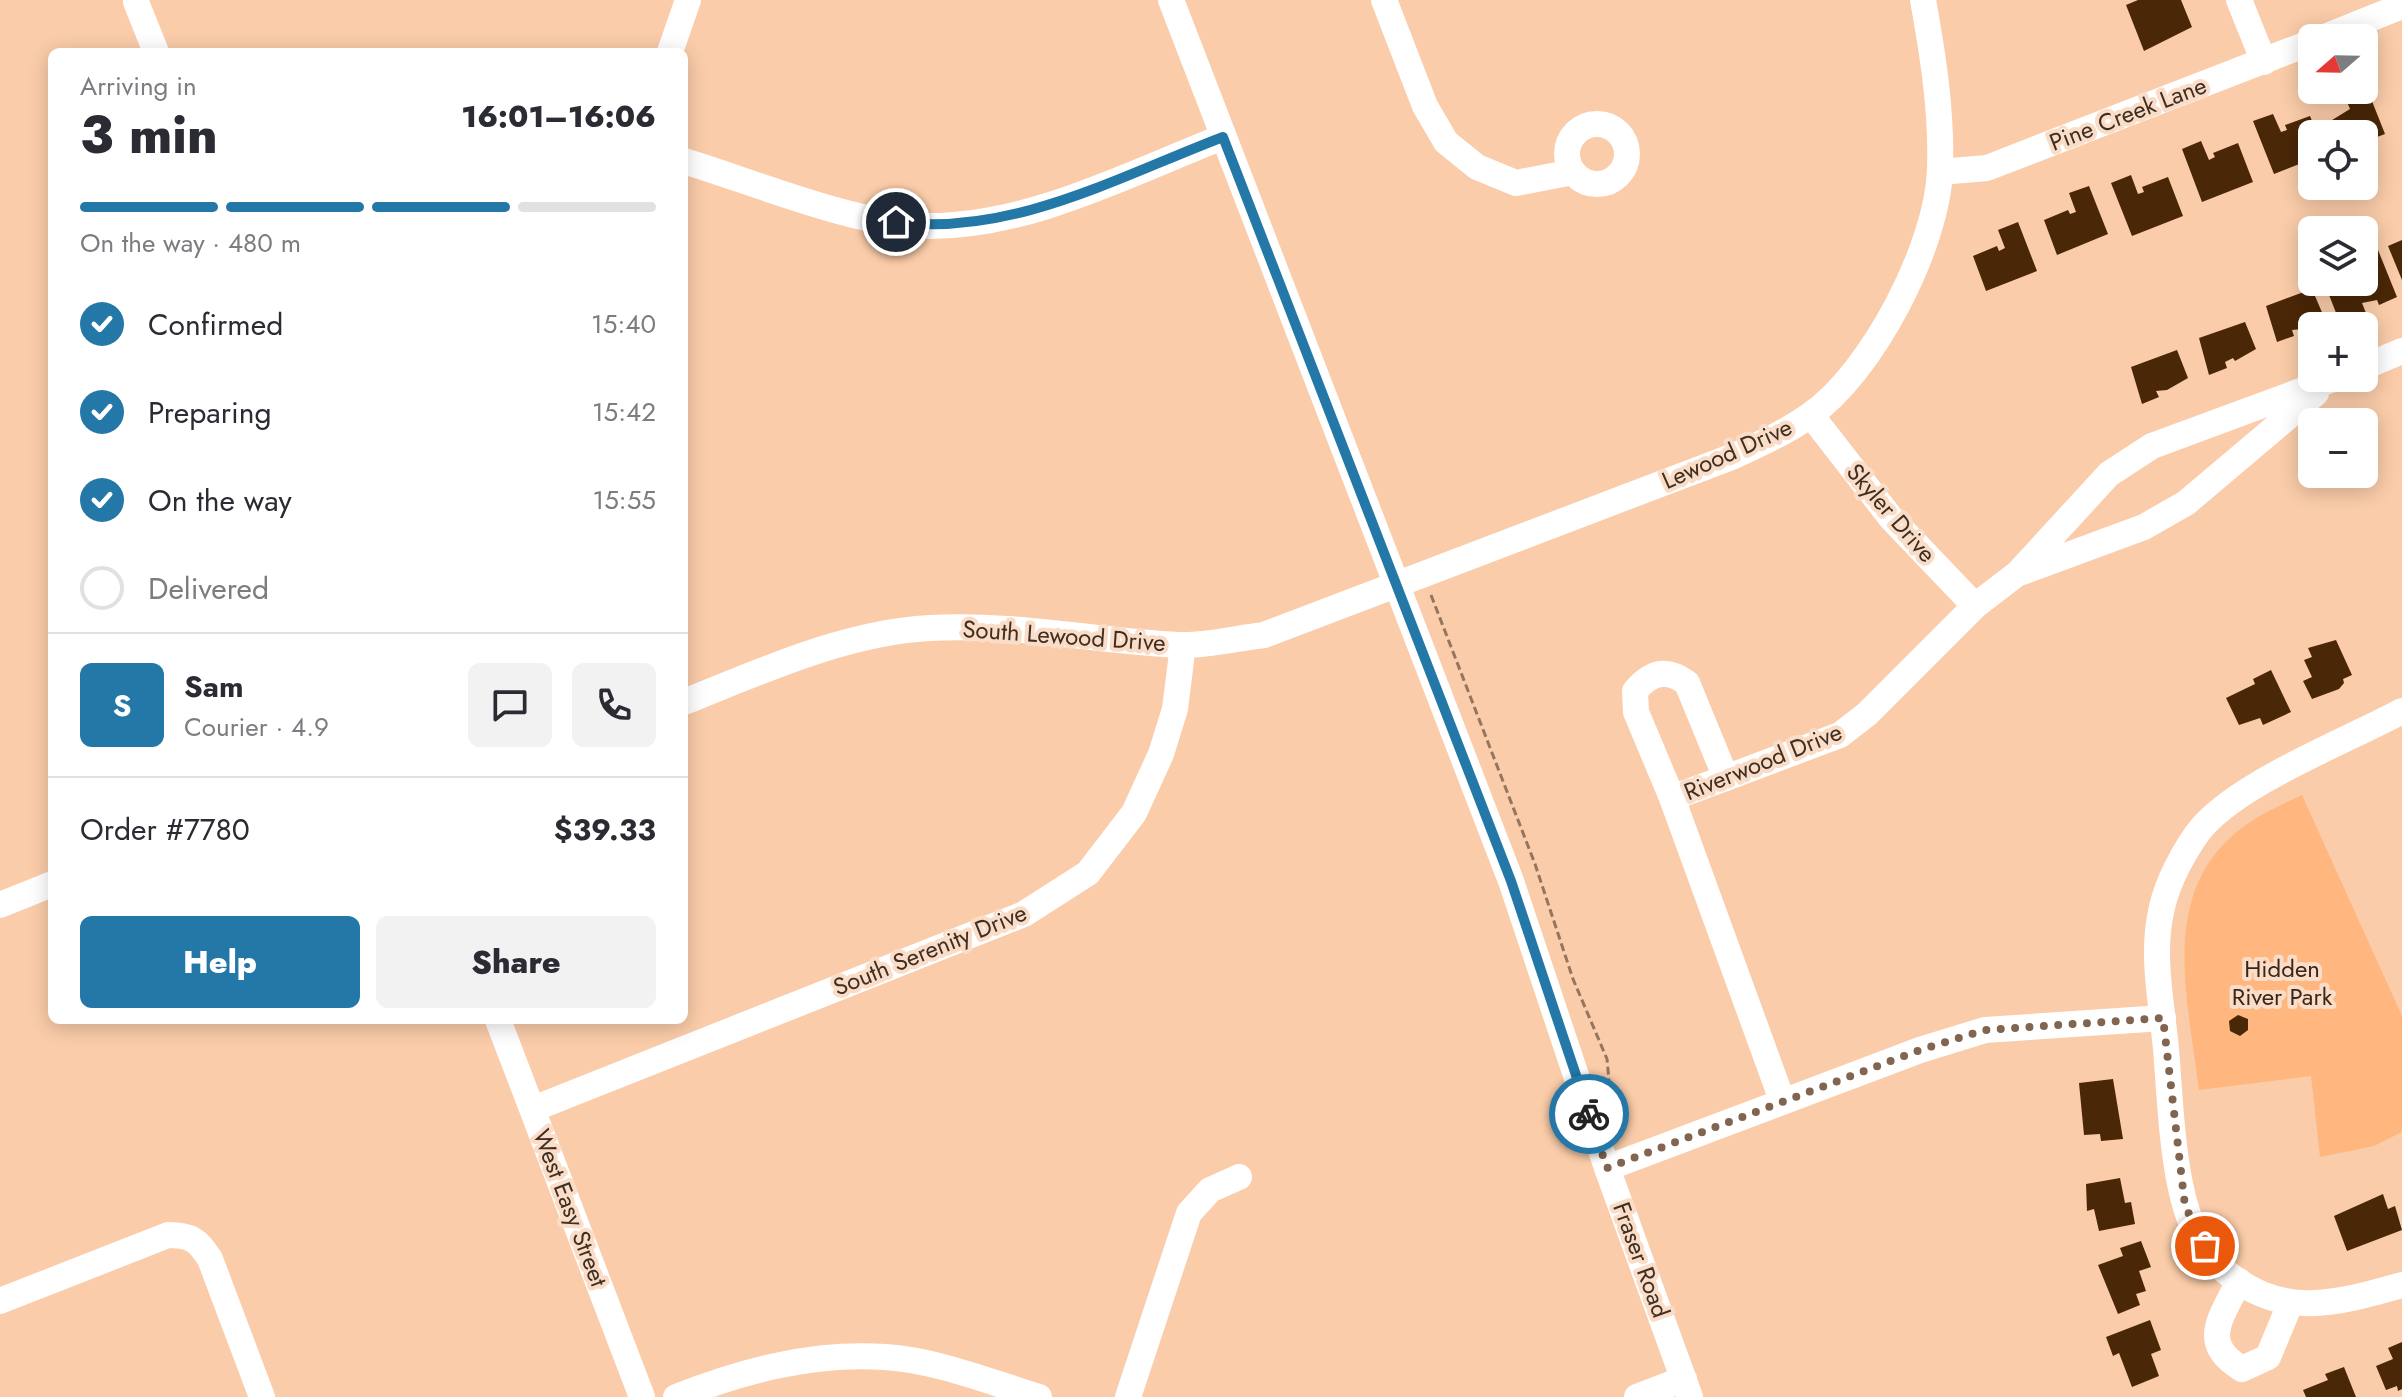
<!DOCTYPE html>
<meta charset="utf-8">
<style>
:root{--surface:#fff;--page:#f2f2f3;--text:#2b2b33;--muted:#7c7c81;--line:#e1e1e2;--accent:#2378a8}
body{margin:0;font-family:Jost,sans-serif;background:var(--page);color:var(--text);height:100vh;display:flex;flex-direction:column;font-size:30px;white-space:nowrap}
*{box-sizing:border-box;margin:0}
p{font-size:26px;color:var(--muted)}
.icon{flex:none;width:44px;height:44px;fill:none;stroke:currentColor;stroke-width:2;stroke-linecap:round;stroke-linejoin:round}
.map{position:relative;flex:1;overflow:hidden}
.panel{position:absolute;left:48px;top:48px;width:640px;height:976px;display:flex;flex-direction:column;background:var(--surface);border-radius:12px;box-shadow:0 4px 20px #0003}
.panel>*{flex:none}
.needle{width:52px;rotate:250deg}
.buttons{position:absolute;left:2298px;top:24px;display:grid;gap:16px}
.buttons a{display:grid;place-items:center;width:80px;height:80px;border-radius:12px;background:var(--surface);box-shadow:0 4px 20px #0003;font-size:40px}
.pin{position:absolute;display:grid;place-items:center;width:68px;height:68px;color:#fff;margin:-34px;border:4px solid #fff;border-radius:50%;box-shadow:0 2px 8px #0007}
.courier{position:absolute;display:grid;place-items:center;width:80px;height:80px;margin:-40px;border:6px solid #2378a8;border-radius:50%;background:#fff;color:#222;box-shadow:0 2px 10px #0007}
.headline em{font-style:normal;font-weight:800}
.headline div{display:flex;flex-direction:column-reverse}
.headline{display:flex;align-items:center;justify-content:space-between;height:136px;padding:0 32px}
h1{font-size:52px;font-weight:800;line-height:60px}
.bar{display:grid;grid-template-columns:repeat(4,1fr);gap:12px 8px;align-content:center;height:96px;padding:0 32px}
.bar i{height:10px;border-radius:6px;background:var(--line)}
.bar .active{background:var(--accent)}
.bar p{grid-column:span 4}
.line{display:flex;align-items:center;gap:20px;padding:0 32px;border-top:2px solid var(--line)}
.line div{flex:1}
.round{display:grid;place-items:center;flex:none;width:84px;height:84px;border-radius:12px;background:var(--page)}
ol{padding:0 32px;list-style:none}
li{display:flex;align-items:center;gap:24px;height:88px}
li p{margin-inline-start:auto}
li .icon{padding:8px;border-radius:50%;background:var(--accent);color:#fff;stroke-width:4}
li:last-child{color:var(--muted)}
li i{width:44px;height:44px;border:4px solid var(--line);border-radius:50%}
.action{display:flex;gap:16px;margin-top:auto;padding:16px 32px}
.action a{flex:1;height:92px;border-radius:12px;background:var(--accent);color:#fff;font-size:32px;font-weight:800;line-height:92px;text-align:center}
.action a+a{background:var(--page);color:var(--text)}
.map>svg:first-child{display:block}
.green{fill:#ffb77f}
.building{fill:#4a2707}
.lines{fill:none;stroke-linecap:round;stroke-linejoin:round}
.path{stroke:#94755e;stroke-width:3;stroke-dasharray:8 4;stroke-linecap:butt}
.minor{stroke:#fff;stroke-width:26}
.done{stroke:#816550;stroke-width:8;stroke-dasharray:0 14.4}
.route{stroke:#2378a8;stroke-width:10}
.labels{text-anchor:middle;stroke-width:8;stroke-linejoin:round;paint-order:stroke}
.street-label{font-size:24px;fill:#402e20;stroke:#faddc8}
.park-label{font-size:24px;fill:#3a2717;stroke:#faddc8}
</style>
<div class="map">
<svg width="2402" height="1397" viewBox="0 0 2402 1397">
<rect width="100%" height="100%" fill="#facca9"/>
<!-- green -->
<path class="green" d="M 2302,795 L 2402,1016 L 2402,1132 L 2374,1146 L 2320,1157 L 2311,1076 L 2199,1090 C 2187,992 2154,879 2258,817 C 2272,809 2287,802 2302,795 Z"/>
<!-- building -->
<g class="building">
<polygon points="2138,0 2181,0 2192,27 2144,51 2126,5"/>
<polygon points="2364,81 2385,134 2364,142 2364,134 2328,134 2324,125 2350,109 2342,90 2364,90"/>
<polygon points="2273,114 2281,132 2287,130 2285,125 2310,116 2317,134 2312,134 2312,159 2274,174 2253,121"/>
<polygon points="2201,141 2209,160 2215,157 2213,153 2238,143 2253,182 2202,202 2182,149"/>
<polygon points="2131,175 2138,194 2144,192 2142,187 2168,177 2183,216 2132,236 2111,183"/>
<polygon points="2089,186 2108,234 2057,255 2044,220 2068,210 2070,214 2076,212 2069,193"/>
<polygon points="2018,222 2037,271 1986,291 1973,256 1997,246 1999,251 2005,248 1998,230"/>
<polygon points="2402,240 2402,280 2388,246"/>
<polygon points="2376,245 2397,297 2379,305 2377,300 2362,303 2366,313 2340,323 2324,282 2364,282 2364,249"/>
<polygon points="2312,289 2324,317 2302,329 2292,330 2294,336 2277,342 2266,306"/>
<polygon points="2245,322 2256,349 2235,361 2233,358 2225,362 2227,368 2209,375 2199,338"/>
<polygon points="2177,350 2188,378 2167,390 2156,391 2159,397 2142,404 2131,367"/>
<polygon points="2336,640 2352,675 2343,679 2344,683 2339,689 2312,699 2303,681 2312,677 2304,660 2312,657 2308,648"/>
<polygon points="2271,670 2291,712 2263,725 2260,718 2239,725 2226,698 2255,684 2253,679"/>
<polygon points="2238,1015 2248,1019 2248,1030 2240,1036 2230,1031 2229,1021"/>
<polygon points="2113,1079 2123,1139 2101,1141 2100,1134 2084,1135 2079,1083"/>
<polygon points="2120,1178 2125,1203 2131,1202 2135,1224 2099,1231 2094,1209 2087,1211 2086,1184"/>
<polygon points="2383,1194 2388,1209 2395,1206 2402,1230 2347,1251 2334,1216"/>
<polygon points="2141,1241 2151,1267 2139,1271 2146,1291 2136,1294 2140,1305 2118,1314 2098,1265 2123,1256 2120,1248"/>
<polygon points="2150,1320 2161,1350 2151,1354 2159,1376 2132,1387 2119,1353 2113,1356 2106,1337"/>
<polygon points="2402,1342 2402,1389 2398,1391 2397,1386 2386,1390 2376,1366 2393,1359 2388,1348"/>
<polygon points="2344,1367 2356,1397 2306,1397 2303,1390 2328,1380 2325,1374"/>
</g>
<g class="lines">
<!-- path -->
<polyline class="path" points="1431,595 1535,864 1573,979 1607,1059 1611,1102"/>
<!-- minor -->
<g class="minor">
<polyline points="1171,0 1511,881 1607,1168 1690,1397"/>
<polyline points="1384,0 1425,106 1446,142 1477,167 1516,183 1573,172"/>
<polyline points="2239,0 2264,62"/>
<polyline points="136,2 156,52"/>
<polyline points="2322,38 2402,6"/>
<polyline points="670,52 688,0"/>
<circle cx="1597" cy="154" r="30"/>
<path d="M 684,161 C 753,182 856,225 926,226 C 1029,227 1128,174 1223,137"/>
<polyline points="1940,172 1987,168 2312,42"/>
<polyline points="2364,367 2402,351"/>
<polyline points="1811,415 1891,518 1975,606"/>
<polyline points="2022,572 2144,527 2186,503 2316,393"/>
<path d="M 684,702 C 762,671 844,633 929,628 C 1014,623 1095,641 1179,645 C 1207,646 1237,638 1264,635 L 1734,456 C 1760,444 1786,432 1809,416 C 1872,373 1938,245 1940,169 C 1942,113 1933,55 1923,0"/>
<path d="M 2402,711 C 2347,741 2231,785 2196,835 C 2179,860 2165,886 2160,917 C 2152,959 2162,1006 2166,1049 C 2170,1097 2172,1165 2187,1211 C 2193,1232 2208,1256 2225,1271 C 2281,1320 2338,1303 2402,1285"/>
<path d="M 1672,798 L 1636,712 L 1635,691 C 1651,672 1667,668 1687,683 L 1726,778"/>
<polyline points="0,905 52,884"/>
<polyline points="498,1020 642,1397"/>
<polyline points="1782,1100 1672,798 1840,735 1867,714 1975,606 2018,573 2109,474 2152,446 2336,378"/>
<polyline points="533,1109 1024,914 1088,873 1134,813 1161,754 1175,709 1183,645"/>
<polyline points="1607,1168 1920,1050 1985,1030 2163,1018"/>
<path d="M 2239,1281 C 2222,1317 2198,1343 2242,1369 L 2268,1357 L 2290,1304"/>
<path d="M 0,1301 L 168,1235 C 191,1235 198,1240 210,1259 L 262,1397"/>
<path d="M 676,1397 C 743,1371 812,1352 885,1357 C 936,1360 990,1382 1039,1397"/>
<polyline points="1128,1397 1189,1213 1210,1190 1239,1177"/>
<polyline points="1637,1397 1684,1379"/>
</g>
</g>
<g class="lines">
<!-- done -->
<polyline class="done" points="1589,1114 1607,1168 1920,1050 1985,1030 2163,1018 2185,1206 2205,1246"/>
<!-- route -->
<path class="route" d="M 896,222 C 1010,237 1118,177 1223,137 L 1511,881 L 1589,1114"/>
</g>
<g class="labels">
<!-- street labels -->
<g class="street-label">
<text transform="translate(2128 114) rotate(-21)" y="8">Pine Creek Lane</text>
<text transform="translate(1727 454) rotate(-24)" y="8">Lewood Drive</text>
<text transform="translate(1891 513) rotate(49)" y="8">Skyler Drive</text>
<text transform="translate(1064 636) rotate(4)" y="8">South Lewood Drive</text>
<text transform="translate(1763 762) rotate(-22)" y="8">Riverwood Drive</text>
<text transform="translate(930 950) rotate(-22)" y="8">South Serenity Drive</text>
<text transform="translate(570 1208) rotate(69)" y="8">West Easy Street</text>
<text transform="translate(1641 1260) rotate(70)" y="8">Fraser Road</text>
</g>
<!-- park labels -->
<g class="park-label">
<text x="2282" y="977">Hidden<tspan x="2282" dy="28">River Park</tspan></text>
</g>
</g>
</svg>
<div class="buttons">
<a><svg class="needle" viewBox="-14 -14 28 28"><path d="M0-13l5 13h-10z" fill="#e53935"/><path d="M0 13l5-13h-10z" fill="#7c7c81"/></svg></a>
<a><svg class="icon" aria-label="locate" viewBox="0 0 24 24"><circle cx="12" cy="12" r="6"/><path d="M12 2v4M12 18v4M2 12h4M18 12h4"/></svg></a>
<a><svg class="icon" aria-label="layers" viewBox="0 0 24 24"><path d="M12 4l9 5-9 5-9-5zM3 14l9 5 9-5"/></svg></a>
<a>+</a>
<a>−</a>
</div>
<div class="pin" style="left:2205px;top:1246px;background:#ea580c"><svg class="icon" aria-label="bag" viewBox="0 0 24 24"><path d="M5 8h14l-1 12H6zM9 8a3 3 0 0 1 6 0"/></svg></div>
<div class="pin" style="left:896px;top:222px;background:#1f2937"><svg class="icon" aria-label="home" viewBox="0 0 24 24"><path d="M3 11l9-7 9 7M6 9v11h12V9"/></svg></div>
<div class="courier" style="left:1589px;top:1114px"><svg class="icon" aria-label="bike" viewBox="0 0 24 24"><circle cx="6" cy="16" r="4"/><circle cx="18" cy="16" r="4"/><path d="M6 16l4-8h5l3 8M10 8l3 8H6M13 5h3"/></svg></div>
<section class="panel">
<div class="headline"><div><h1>3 min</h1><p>Arriving in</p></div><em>16:01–16:06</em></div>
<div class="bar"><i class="active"></i><i class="active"></i><i class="active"></i><i></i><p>On the way · 480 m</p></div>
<ol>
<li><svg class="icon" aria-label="check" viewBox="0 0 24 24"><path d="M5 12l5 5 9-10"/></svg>Confirmed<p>15:40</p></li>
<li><svg class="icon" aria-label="check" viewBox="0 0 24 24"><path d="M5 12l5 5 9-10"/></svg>Preparing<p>15:42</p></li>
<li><svg class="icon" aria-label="check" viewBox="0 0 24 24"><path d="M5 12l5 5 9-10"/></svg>On the way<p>15:55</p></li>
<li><i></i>Delivered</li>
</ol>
<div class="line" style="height:144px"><b class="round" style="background:var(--accent);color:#fff">S</b><div><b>Sam</b><p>Courier · 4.9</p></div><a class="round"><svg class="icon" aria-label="chat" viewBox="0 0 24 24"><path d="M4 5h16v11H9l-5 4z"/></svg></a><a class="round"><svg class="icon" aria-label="phone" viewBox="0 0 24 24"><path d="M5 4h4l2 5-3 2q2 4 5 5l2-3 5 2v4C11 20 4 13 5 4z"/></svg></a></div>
<div class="line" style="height:104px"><div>Order #7780</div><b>$39.33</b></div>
<div class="action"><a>Help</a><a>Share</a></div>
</section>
</div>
